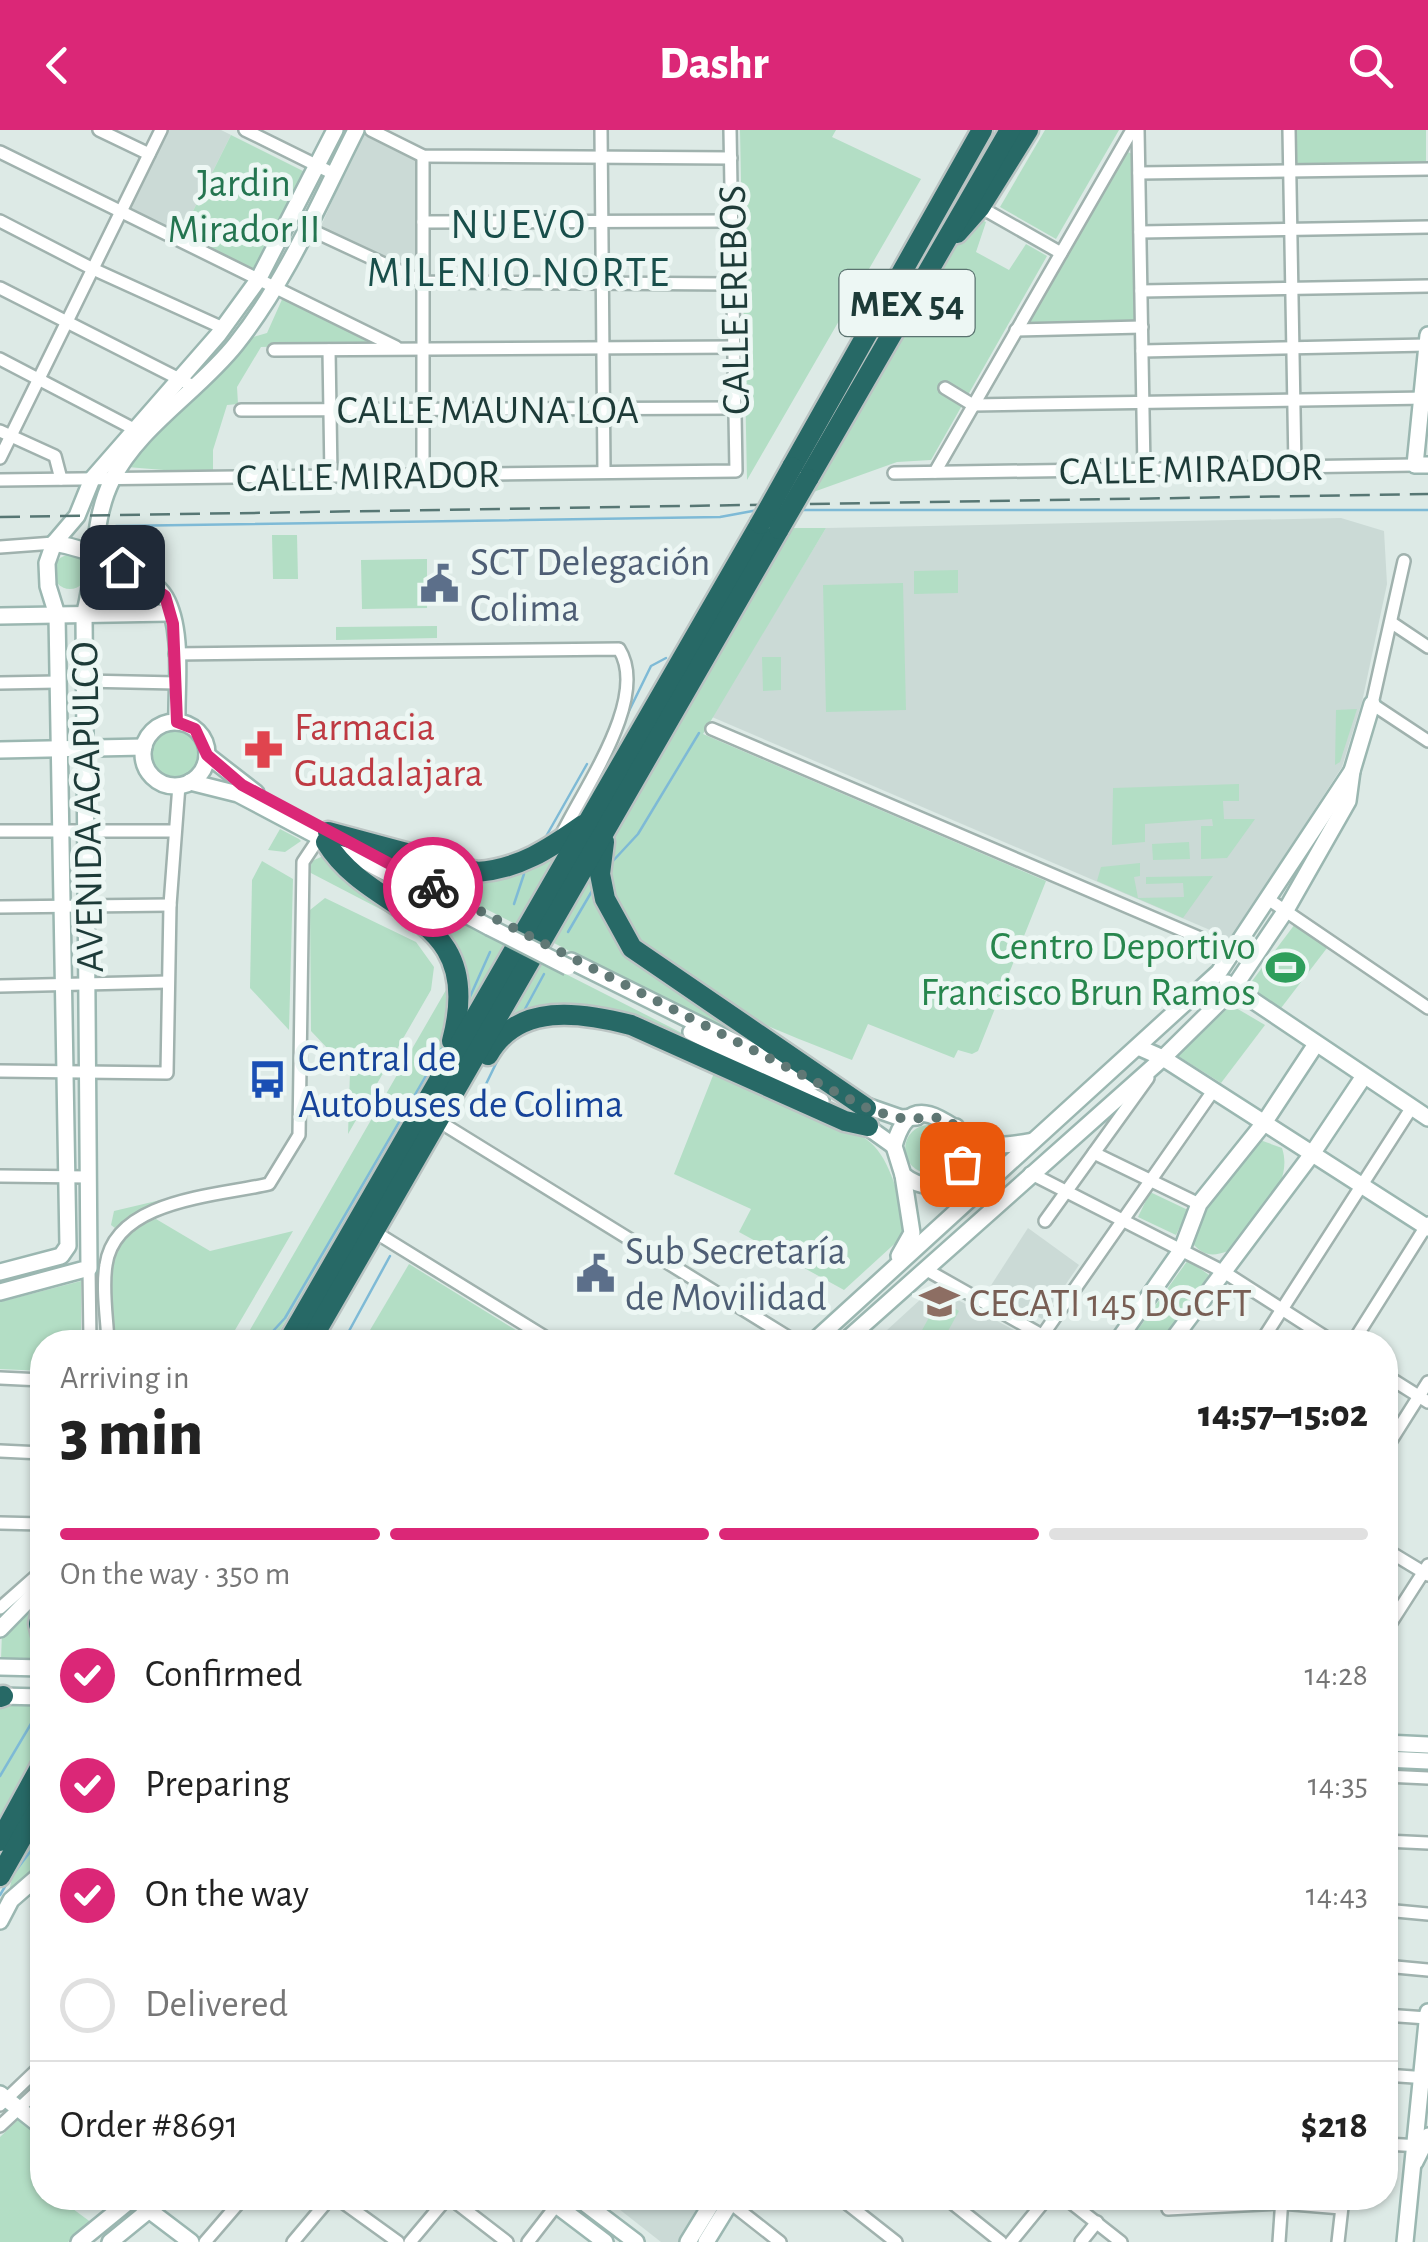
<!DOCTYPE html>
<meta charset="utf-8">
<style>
:root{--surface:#fff;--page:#f6f6f6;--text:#222;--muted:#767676;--line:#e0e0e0;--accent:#db2777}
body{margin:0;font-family:"Alegreya Sans",sans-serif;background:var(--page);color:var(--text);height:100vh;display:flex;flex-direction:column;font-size:38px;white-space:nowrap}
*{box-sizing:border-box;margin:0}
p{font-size:32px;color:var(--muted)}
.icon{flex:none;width:55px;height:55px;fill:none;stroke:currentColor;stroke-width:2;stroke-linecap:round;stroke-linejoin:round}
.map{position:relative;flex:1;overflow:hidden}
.panel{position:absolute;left:30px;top:1200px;width:1368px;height:880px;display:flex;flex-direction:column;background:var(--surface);border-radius:40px;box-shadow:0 2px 8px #0004}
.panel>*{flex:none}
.pin{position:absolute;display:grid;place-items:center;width:85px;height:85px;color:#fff;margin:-42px;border-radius:20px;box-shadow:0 5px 15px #0006}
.courier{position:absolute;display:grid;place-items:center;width:100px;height:100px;margin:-50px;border:8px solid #db2777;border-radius:50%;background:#fff;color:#222;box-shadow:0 2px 12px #0007}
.overview em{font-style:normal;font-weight:800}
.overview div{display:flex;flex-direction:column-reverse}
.overview{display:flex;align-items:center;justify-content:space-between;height:170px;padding:0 30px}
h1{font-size:65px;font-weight:800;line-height:75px}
.bar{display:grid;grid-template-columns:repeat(4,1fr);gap:15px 10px;align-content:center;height:120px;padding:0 30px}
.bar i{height:12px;border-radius:8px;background:var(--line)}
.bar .current{background:var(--accent)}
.bar p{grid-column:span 4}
.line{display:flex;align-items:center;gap:25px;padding:0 30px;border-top:2px solid var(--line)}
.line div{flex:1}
ol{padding:0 30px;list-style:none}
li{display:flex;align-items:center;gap:30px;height:110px}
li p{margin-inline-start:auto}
li .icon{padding:10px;border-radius:50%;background:var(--accent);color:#fff;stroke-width:4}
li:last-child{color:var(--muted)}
li i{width:55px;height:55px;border:5px solid var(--line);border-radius:50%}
header{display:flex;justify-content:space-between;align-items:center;height:130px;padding:0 30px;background:var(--accent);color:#fff;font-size:45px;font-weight:800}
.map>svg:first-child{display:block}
.built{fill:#cbdad6}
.green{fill:#b3dec5}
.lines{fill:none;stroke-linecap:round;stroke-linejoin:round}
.stream{stroke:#7ebad6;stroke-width:2.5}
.street-casing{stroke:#a0b2ae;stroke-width:16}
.secondary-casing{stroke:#9bb7b1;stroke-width:20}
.highway-casing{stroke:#bbc4c3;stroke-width:25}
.street{stroke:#fff;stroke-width:11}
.secondary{stroke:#fff;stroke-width:15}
.highway{stroke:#276966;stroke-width:20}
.rail{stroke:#577774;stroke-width:2.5;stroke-dasharray:20 10;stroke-linecap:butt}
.secondary-bridge-casing{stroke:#9bb7b1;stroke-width:20;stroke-linecap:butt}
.highway-bridge-casing{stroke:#bbc4c3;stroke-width:25;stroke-linecap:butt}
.secondary-bridge{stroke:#fff;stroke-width:15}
.highway-bridge{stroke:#276966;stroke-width:20}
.done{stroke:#607875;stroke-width:10;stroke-dasharray:0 18}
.route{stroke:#db2777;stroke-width:12}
.labels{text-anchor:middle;stroke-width:10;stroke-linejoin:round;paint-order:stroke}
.shield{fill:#edf7f4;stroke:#5b7370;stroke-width:2.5}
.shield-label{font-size:38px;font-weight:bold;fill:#1d3b38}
.park-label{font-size:40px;fill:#247550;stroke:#edf7f4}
.street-label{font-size:40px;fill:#1d3b38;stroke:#edf7f4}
.service-label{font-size:40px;fill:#4e5e75;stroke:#edf7f4;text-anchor:start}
.health-label{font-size:40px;fill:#be3a42;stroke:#edf7f4;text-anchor:start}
.leisure-label{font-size:40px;fill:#27864d;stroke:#edf7f4;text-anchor:end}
.transit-label{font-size:40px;fill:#164399;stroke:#edf7f4;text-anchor:start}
.education-label{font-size:40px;fill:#785e54;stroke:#edf7f4;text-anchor:start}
.neighbourhood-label{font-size:42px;letter-spacing:2.5px;fill:#184e4a;stroke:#edf7f4}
</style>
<header><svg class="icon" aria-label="back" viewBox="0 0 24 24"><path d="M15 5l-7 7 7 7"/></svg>Dashr<svg class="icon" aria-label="search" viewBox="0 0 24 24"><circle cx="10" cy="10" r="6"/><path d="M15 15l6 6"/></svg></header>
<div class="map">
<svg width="1428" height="2112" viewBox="0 0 1428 2112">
<rect width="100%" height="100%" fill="#ddeae6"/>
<!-- built -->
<g class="built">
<polygon points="167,0 221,0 231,5 180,107 127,80"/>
<polygon points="363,3 415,29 418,145 320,98"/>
<polygon points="1341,388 1384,401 1387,454 1362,572 1342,637 1231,809 712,587 826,398"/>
<polygon points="1028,1098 1079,1135 1042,1189 988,1160"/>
<polygon points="934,1157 1036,1212 874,1212"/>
<polygon points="605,2068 707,2068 680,2112 661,2112"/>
</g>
<!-- green -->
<g class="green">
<polygon points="740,0 836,0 832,7 921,49 747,350"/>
<polygon points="1045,0 1119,0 1056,109 1000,77"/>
<polygon points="1296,0 1426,0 1426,32 1297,34"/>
<polygon points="231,5 307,43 256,145 180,107"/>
<polygon points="1126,21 1132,24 1136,192 1026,193"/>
<polygon points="970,84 986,92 976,122 1009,140 1026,114 1047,126 931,330 897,332 805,365"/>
<polygon points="284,165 370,209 367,214 261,217 237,257 238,274 227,275 213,320 213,344 127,337 250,208 267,203"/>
<path d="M 787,398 L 826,398 L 703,604 L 1046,751 L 978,921 L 972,924 L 958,920 L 954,928 L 868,894 L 852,930 C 777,899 637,854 611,769 C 607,753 609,732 608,715 Z"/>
<polygon points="272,405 297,405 298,449 273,449"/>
<circle cx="70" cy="442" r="17"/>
<polygon points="427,429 427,478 362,479 361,430"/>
<polygon points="106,438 145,457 160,477 92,474"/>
<polygon points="958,440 958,463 914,464 914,441"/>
<polygon points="903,453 906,580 826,582 823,455"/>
<polygon points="437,496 437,508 336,510 336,497"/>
<polygon points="762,527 781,527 781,560 763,561"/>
<polygon points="1357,579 1340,632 1335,635 1336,580"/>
<circle cx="175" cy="624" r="24"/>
<polygon points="1239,654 1239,671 1223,671 1224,689 1255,689 1227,728 1201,729 1201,696 1213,696 1212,689 1145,694 1145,712 1112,715 1113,658"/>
<polygon points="280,699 299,709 301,711 285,722 268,720"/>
<polygon points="351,710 450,744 569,714 521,797"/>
<polygon points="1189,712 1190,729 1153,730 1152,714"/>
<polygon points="323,726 430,805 309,742 312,731"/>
<polygon points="262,731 293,749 289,900 250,858 252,750"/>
<polygon points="351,732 511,816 463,896 460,836"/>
<polygon points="1140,733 1140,746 1134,747 1138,768 1184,767 1183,753 1146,754 1146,747 1213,746 1183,788 1097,751 1101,737"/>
<polygon points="595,739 625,821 644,838 805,944 554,813"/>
<polygon points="325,768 416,812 434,837 431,860 348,1004 350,942 311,901 310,780"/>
<polygon points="1295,794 1327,818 1278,882 1246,859"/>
<polygon points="542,832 792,959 614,884 511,889"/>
<polygon points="448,838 451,858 446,915 278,1204 270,1212 243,1212 446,860"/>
<polygon points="1231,875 1265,895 1221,953 1178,926"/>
<path d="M 714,943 C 757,961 837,985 871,1013 C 891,1030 906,1082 902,1107 L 844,1160 L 739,1102 L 751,1079 L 674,1044 Z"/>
<circle cx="929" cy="1019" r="24"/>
<path d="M 1260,1010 L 1282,1018 C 1295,1057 1252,1091 1228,1121 C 1212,1127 1204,1126 1192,1113 C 1193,1081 1233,1028 1260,1010 Z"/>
<polygon points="971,1019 997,1031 998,1036 969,1063 953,1059 966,1047"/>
<polygon points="1150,1062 1188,1080 1176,1105 1138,1087"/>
<polygon points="186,1064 142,1080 115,1098 111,1095 114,1081"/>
<path d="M 156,1089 L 210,1121 L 293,1101 L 228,1212 L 113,1212 C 112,1166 99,1105 156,1089 Z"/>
<polygon points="1188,1130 1209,1145 1161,1212 1129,1212"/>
<polygon points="409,1134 535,1212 363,1212"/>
<polygon points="81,1151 81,1212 42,1212 42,1241 0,1239 0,1172"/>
<polygon points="939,1169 959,1181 942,1212 920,1204"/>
<polygon points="42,1461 35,1482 42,1531 1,1530 2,1502"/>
<polygon points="0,1574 42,1575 42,1614 0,1686"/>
<polygon points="42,1693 42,1734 8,1765 14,1740"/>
<polygon points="21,1987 42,2004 42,2068 58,2068 92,2093 68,2112 0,2112 0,2007"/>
</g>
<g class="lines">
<!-- stream -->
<g class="stream">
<polyline points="801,380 1428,380"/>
<polyline points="116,396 720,387 758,380"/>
<polyline points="627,585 651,536 666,528"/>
<polyline points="544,710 587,634"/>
<polyline points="612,732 638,704 699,603"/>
<polyline points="514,774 524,744"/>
<polyline points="568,802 592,761"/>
<polyline points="469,869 490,822"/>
<polyline points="525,879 544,844"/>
<polyline points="470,987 504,917"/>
<polyline points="263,1212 285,1188 444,915"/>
<polyline points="343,1212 390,1126"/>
<polyline points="1385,1640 1403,1640"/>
<polyline points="0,1646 38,1582"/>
<polyline points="11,1747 42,1706"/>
<polyline points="0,1765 7,1753"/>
</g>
<defs>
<g id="street">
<polyline points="99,0 149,24"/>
<polyline points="245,0 334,44"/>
<polyline points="371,0 423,26 731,28"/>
<polyline points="601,0 604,342"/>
<polyline points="1138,0 1144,339"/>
<polyline points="1289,0 1295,337"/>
<polyline points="0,22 396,217"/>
<polyline points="423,26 423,345"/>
<polyline points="1139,43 1428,39"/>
<polyline points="980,77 1061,123"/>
<polyline points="0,91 93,139 223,198"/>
<polyline points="423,92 732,91"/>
<polyline points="307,98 423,152 733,154"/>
<polyline points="1140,102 1428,97"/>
<polyline points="0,158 195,257"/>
<polyline points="1141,161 1428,156"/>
<polyline points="1016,200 1142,197"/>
<polyline points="274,220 734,217"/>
<polyline points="329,220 331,346"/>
<polyline points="1142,221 1427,215"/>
<polyline points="0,229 132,298"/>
<polyline points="945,258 973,275 1427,268"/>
<polyline points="241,280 735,278"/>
<polyline points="0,301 55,326 61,349"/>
<polyline points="0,328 161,0"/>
<polyline points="935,342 1132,0"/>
<polyline points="894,343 1415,335"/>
<polyline points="0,350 736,341 730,0"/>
<polyline points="0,417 54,413"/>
<polyline points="1404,431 1372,574 1428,611"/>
<polyline points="1392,493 1428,517"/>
<path d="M 175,524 L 619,519 C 650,568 583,659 560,708"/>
<polyline points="84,551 176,553"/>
<polyline points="0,553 58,552"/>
<polyline points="712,599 1233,822"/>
<polyline points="0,701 174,701"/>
<polyline points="1268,769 1428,878"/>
<polyline points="0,777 170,775"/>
<polyline points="0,856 168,852"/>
<polyline points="0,941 167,943 170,775 179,655"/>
<polyline points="448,997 796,1212"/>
<polyline points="1094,1023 1199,1074"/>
<polyline points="1030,1043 1224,1142 1333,1212"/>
<polyline points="0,1046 89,1047"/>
<polyline points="1045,1091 1148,948"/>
<polyline points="383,1107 553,1212"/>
<polyline points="89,1138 90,1212"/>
<polyline points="925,1139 1054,1212"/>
<polyline points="1042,1206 1213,961"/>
<path d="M 108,1212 C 107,1188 102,1159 106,1135 C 115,1069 218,1066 269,1054 L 299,1005 L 303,732 L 321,705"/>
<polyline points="1261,1212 1412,977"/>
<polyline points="1353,1212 1428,1093"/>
<polyline points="1385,1245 1428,1272"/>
<polyline points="0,1248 42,1250"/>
<polyline points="1385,1320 1428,1252"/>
<polyline points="0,1321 42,1323"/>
<polyline points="0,1393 42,1394"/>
<polyline points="1385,1419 1428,1445"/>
<polyline points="0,1478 42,1441"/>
<polyline points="1385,1502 1428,1435"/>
<polyline points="1385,1646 1428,1648"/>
<polyline points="1385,1711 1428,1713"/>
<polyline points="1385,1780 1428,1784"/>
<polyline points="1385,1836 1428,1840"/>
<polyline points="1385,1885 1427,1888"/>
<polyline points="1385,1945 1428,1948"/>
<polyline points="0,1975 42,1935"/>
<polyline points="0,1996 42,1957"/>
<polyline points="1385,2014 1421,2016"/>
<polyline points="337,2068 398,2112"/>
<polyline points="450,2068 507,2112"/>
<polyline points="724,2068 780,2112"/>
<polyline points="840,2068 896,2112"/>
<polyline points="946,2068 1001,2112"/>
<polyline points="1065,2068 1121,2112"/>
<polyline points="1168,2068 1168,2079 1281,2073 1341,2078"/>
<polyline points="205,2112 243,2068"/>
<polyline points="293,2112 330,2068"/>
<polyline points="410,2112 447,2068"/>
<polyline points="528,2112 562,2068"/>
<polyline points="1011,2112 1047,2068"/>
<polyline points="1081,2112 1097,2092"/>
<polyline points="1279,2112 1282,2068"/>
<polyline points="1338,2112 1343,2068"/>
</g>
<g id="secondary">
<polyline points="1428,205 1415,335 1428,335"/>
<path d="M 54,413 C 83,418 150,441 165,467 C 184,500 176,556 177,592"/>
<polyline points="0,486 170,483"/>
<circle cx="175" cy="624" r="32"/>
<polyline points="0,620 144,617"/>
<polyline points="207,625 256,663"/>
<polyline points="190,652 238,664 489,797"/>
<polyline points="571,831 815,952"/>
<polyline points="1227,853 1428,988"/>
<polyline points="691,902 821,971"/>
<polyline points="1138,917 1163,928 1428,1098"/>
<polyline points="858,973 901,988 917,987"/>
<polyline points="859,991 894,1016"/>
<path d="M 956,997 L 965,1022 C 958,1053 929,1066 903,1045 L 894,1016 C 912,948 956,1007 984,1013 C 1000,1017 1017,1014 1033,1011"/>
<polyline points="899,1126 912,1103 903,1045"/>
<polyline points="0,1142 61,1126 68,1116 57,485 48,456 47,433 54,413 77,386 92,349 218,205 258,150 335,0"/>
<path d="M 0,1162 L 89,1138 L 84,485 C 97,441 91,392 112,350 C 139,296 199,261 236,214 C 287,150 319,73 356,0"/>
<polyline points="813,1212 1219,842 1352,641"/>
<polyline points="844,1212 1163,928 1232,860 1286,780 1348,671 1352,641 1372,574"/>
<polyline points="1117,1212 1182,1119 1199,1074 1264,993 1316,914"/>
<polyline points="1171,1212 1312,1024 1364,946"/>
<polyline points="0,1499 42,1456"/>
<polyline points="0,1537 42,1538"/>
<polyline points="0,1566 42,1567"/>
<polyline points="1385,1613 1428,1615"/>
<polyline points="1385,1629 1428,1631"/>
<polyline points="0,1791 11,1770 42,1743"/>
<polyline points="0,1964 42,1997"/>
<polyline points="1415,2032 1428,2006"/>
<polyline points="133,2068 191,2112"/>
<polyline points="547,2068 605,2112"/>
<polyline points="578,2068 636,2112"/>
<polyline points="79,2112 133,2068"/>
<polyline points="110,2112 164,2068"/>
<polyline points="688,2112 715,2068"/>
<polyline points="706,2112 733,2068"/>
<polyline points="1405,2112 1428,1882"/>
</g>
<g id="highway">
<polyline points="957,103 980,77 1028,0"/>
<polyline points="792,337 982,0"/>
<polyline points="808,349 1010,0"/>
<path d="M 328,702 L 477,742 C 519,739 549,719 583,695"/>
<path d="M 326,712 C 373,789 487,779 452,911"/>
<polyline points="604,712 600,744 605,769 632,818 866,978"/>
<path d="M 488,925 C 518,872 581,882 631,895 L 845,991 L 868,996"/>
<polyline points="288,1212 760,394"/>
<polyline points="310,1212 779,399"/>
<polyline points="42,1481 39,1494 42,1505"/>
<polyline points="0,1567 3,1566"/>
<polyline points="0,1711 42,1634"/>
<polyline points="0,1746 42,1672"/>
</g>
</defs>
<!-- street casing -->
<use href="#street" class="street-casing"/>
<!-- secondary casing -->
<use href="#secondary" class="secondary-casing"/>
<!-- highway casing -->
<use href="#highway" class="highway-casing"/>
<!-- street -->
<use href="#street" class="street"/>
<!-- secondary -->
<use href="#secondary" class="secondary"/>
<!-- highway -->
<use href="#highway" class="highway"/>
<!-- rail -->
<polyline class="rail" points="0,387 1428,364"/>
<defs>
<polyline id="secondary-bridge" points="489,797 568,837"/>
<g id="highway-bridge">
<polyline points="760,394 792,337"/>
<polyline points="779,399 808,349"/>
</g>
</defs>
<!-- secondary-bridge casing -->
<use href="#secondary-bridge" class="secondary-bridge-casing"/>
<!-- highway-bridge casing -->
<use href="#highway-bridge" class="highway-bridge-casing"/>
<!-- secondary-bridge -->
<use href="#secondary-bridge" class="secondary-bridge"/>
<!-- highway-bridge -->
<use href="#highway-bridge" class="highway-bridge"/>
</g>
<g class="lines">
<!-- done -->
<path class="done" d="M 433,757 L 869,979 C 879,982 890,986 901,988 C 928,991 949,977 964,1010 L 962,1034"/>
<!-- route -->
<polyline class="route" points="122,437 165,466 173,494 177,592 195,599 207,625 242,655 433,757"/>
</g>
<!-- icons -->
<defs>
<symbol id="civic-bare" viewBox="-9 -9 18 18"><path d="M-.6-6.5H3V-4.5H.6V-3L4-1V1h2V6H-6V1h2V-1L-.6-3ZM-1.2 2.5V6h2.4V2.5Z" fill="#5c6f8a" stroke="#edf7f4" stroke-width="2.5" paint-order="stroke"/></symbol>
<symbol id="pharmacy-bare" viewBox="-9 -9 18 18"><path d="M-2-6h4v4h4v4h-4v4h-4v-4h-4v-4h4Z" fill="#e0444e" stroke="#edf7f4" stroke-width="2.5" paint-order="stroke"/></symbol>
<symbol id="stadium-bare" viewBox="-9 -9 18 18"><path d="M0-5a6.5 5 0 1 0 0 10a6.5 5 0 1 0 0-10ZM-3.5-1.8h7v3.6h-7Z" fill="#2e9e5b" stroke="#edf7f4" stroke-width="2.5" paint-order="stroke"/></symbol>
<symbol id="bus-bare" viewBox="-9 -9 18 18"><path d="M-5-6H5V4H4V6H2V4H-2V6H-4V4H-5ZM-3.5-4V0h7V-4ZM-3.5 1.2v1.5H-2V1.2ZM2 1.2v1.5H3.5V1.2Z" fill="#1a4fb4" stroke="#edf7f4" stroke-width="2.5" paint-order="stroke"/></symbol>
<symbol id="university-bare" viewBox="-9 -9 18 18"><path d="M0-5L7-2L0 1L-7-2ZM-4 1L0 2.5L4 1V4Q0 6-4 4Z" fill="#8d6e63" stroke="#edf7f4" stroke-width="2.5" paint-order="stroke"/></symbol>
</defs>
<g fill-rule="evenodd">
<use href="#civic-bare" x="412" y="426" width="55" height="55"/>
<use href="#pharmacy-bare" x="236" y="592" width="55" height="55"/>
<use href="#stadium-bare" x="1258" y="810" width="55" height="55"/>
<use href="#bus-bare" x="240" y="922" width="55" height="55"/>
<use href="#civic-bare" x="568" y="1116" width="55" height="55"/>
<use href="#university-bare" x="912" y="1144" width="55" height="55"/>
</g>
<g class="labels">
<!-- shield labels -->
<rect class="shield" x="839.5" y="140" width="135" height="66" rx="8"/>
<g class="shield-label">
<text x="907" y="186">MEX 54</text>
</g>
<!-- park labels -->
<g class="park-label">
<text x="244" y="66">Jardin<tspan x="244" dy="46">Mirador II</tspan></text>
</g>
<!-- street labels -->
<g class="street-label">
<text transform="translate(733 170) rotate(-91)" y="14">CALLE EREBOS</text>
<text x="488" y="293">CALLE MAUNA LOA</text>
<text transform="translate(1191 338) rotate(-1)" y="14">CALLE MIRADOR</text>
<text transform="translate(368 345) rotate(-1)" y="14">CALLE MIRADOR</text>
<text transform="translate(86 677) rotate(-91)" y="14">AVENIDA ACAPULCO</text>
</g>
<!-- service labels -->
<g class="service-label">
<text x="470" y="445">SCT Delegación<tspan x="470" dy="46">Colima</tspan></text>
<text x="625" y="1134">Sub Secretaría<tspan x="625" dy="46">de Movilidad</tspan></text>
</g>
<!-- health labels -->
<g class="health-label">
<text x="294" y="610">Farmacia<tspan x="294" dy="46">Guadalajara</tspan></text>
</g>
<!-- leisure labels -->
<g class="leisure-label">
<text x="1256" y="829">Centro Deportivo<tspan x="1256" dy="46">Francisco Brun Ramos</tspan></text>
</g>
<!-- transit labels -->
<g class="transit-label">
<text x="298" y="941">Central de<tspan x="298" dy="46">Autobuses de Colima</tspan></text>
</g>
<!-- education labels -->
<g class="education-label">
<text x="969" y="1186">CECATI 145 DGCFT</text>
</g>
<!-- neighbourhood labels -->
<g class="neighbourhood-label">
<text x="519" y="108">NUEVO<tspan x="519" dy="48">MILENIO NORTE</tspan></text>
</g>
</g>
</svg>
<div class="pin" style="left:962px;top:1034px;background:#ea580c"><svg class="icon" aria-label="bag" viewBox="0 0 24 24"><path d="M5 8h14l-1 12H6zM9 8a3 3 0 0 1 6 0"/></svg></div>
<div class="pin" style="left:122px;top:437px;background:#1f2937"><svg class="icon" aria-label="home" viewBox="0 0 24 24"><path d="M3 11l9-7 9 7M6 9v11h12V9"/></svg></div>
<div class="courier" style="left:433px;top:757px"><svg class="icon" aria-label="bike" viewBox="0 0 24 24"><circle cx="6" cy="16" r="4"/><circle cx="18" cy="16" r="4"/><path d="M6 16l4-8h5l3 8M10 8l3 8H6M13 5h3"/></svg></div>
<section class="panel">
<div class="overview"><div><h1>3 min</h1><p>Arriving in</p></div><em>14:57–15:02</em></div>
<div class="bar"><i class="current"></i><i class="current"></i><i class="current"></i><i></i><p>On the way · 350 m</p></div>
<ol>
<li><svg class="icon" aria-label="check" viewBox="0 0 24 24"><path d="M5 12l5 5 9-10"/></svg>Confirmed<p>14:28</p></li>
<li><svg class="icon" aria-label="check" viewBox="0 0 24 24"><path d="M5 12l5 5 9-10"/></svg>Preparing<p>14:35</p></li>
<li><svg class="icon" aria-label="check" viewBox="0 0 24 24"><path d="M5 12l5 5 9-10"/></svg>On the way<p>14:43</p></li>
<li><i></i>Delivered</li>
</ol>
<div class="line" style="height:130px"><div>Order #8691</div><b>$218</b></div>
</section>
</div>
